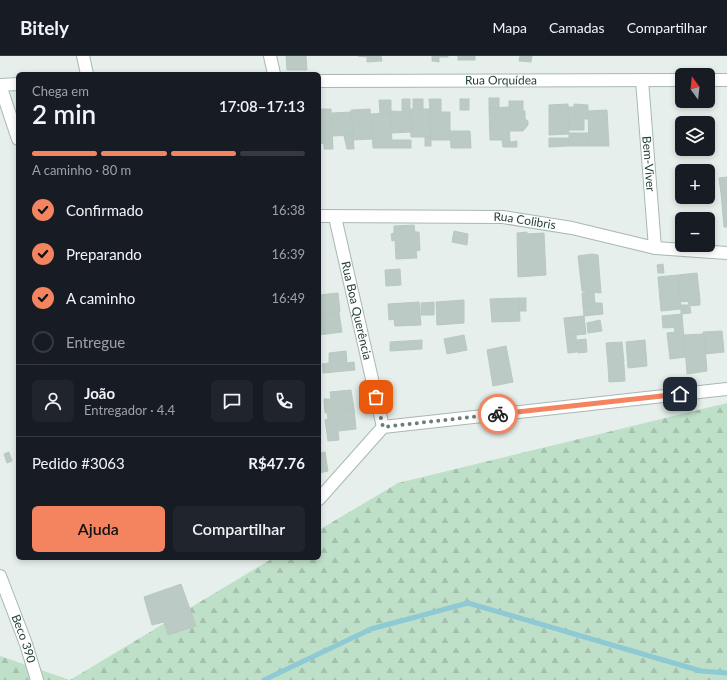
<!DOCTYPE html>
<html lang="pt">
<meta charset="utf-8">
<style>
:root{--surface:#171b24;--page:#20242c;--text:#f1f3f6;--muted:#9ea1a6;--line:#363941;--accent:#f4845f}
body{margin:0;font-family:Lato,sans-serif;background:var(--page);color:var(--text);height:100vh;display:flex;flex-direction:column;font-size:15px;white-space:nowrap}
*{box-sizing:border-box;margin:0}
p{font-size:13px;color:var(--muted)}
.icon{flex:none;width:22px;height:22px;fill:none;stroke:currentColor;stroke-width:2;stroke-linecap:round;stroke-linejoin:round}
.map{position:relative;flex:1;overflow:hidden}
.panel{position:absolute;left:16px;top:16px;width:305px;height:488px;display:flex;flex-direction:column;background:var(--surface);border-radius:6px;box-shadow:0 2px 6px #0003}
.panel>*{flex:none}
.needle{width:26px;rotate:345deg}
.controls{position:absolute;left:675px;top:12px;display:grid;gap:8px}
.controls a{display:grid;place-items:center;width:40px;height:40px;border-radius:6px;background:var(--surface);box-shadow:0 2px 6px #0003;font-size:20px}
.pin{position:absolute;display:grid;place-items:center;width:34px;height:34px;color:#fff;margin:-17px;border-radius:8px;box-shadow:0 2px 6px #0006}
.courier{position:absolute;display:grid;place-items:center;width:40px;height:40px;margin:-20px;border:3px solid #f4845f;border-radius:50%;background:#fff;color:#222;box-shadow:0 1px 5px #0007}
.headline em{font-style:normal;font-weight:600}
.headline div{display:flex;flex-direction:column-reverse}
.headline{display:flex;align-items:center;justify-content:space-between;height:68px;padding:0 16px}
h1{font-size:26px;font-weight:600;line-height:30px}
.bar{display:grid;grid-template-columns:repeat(4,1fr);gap:6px 4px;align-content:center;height:48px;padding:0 16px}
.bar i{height:5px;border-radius:3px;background:var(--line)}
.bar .active{background:var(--accent)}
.bar p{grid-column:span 4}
.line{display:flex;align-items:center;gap:10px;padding:0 16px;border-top:1px solid var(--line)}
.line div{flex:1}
.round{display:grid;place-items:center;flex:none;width:42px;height:42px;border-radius:6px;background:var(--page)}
ol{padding:0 16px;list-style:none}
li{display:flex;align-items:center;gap:12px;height:44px}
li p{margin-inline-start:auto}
li .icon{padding:4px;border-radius:50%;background:var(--accent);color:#111;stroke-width:4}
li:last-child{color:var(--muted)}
li i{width:22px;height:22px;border:2px solid var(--line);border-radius:50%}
.action{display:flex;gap:8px;margin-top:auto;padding:8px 16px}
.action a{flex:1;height:46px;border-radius:6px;background:var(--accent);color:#111;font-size:16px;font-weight:600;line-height:46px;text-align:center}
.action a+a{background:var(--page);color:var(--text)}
header{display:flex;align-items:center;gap:24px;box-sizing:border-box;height:56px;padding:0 20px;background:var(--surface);border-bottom:1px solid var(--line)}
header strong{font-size:19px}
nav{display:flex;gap:22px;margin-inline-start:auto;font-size:14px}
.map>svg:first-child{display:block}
.forest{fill:url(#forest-firs)}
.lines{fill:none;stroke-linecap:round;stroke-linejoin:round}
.stream{stroke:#8ec9d4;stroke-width:5}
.building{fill:#bbcac4;stroke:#b8c9c2}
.minor-casing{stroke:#a8b8b2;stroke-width:14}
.minor{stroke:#fff;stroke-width:12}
.done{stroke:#687f78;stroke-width:4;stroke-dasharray:0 7.2}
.route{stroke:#f4845f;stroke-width:5}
.labels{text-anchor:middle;stroke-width:4;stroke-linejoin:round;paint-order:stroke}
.street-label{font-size:12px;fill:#24423a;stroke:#f7fbf9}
</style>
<header>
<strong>Bitely</strong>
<nav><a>Mapa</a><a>Camadas</a><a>Compartilhar</a></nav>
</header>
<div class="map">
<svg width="727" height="624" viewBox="0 0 727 624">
<defs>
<pattern id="forest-firs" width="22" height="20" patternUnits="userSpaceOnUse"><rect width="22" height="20" fill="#bfe0c8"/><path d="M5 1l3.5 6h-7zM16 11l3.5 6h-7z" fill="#a4c1ad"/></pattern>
</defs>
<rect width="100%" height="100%" fill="#e6efeb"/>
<!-- forest -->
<polygon class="forest" points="727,347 727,624 0,624 0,600 70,624 273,502 319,502 319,474 398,427"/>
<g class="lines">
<!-- stream -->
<polyline class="stream" points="264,624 371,573 468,547 701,615 727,617"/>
</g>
<!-- building -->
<g class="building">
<polygon points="286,0 306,0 307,14 287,14"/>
<polygon points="358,0 381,0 382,5 367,6 367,1"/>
<polygon points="432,0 448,0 448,1 439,1 439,6 432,5"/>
<rect x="458" y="0" width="17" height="4"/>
<polygon points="520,0 532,0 531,6 519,5"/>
<rect x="489" y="42" width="10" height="10"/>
<polygon points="402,43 410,43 410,56 403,56 402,55"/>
<rect x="413" y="43" width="10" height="10"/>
<polygon points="429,43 441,43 441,56 430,56"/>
<rect x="460" y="43" width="9" height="11"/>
<polygon points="379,44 391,44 391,57 380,58"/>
<rect x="509" y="45" width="14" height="10"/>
<polygon points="568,48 569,78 549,79 549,49"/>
<polygon points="574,48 588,49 588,63 584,63 584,74 569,74 568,51 574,51"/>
<polygon points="509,51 510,91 503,91 502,84 490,84 489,52"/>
<polygon points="319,53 331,53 333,93 324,93 324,87 319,88"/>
<polygon points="370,53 372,83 353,84 351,54"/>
<polygon points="410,53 430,53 431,81 411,81"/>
<polygon points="607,54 609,90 589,90 588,55"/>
<polygon points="391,55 410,56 411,76 392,77"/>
<polygon points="509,55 525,55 525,63 528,65 528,69 523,75 509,75"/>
<polygon points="351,56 353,79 333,80 332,57"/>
<polygon points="430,56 450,56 450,84 431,84"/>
<polygon points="391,57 392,92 373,92 371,58"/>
<polygon points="450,75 470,75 471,92 451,92"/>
<rect x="569" y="77" width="20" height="13"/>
<polygon points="353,79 354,93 347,93 344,80"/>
<rect x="425" y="81" width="6" height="9"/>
<polygon points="549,82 569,82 569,90 549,91"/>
<rect x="392" y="84" width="19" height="8"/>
<polygon points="517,85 517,91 510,91 510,86"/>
<polygon points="727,121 727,136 721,137 719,122"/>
<polygon points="727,136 727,171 724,171 721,137"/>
<polygon points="414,169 415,176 419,176 420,194 416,195 417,202 396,203 395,184 392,185 391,178 394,177 394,170"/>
<polygon points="454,175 468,178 467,189 452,186"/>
<polygon points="527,176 527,178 544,177 546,219 518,221 517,177"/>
<polygon points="592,198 598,199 601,237 582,235 578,200"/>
<polygon points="663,208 664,217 658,217 657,209"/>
<polygon points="400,213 401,229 386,230 385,214"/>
<polygon points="697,217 700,244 680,246 678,219"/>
<polygon points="678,219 681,253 661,255 658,221"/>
<polygon points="594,236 595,247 593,247 593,249 583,250 582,237"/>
<polygon points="338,237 340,256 319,259 319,239"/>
<rect x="519" y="242" width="7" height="13"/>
<polygon points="519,242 520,265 492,266 490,243"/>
<polygon points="464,244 464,267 437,269 436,246"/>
<polygon points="700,244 700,249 689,250 688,245"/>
<polygon points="419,246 421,269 395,270 394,263 389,264 388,248"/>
<polygon points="434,246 434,259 421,259 421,247"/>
<polygon points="593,247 602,247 603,258 584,260 583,250 593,249"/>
<polygon points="681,249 688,249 688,251 690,251 691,257 681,258"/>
<polygon points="339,257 342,276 319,279 319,259"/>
<polygon points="682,258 683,271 663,272 662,260"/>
<polygon points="584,260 586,278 566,280 564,262"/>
<polygon points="600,264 602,275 588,277 587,267"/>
<polygon points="674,271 683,271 686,301 670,303 667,277 675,276"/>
<polygon points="722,275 724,296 705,298 703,276"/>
<polygon points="704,278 707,315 687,318 684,279"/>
<polygon points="464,279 467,294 447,298 444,283"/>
<polygon points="576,279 577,296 568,297 566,280"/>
<polygon points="586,283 587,296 578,297 577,284"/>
<polygon points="422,284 422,293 390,295 390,286"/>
<polygon points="645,284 647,310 628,312 626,286"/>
<polygon points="622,286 624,306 622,309 608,310 606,287"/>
<polygon points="506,290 513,326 493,330 487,294"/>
<polygon points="346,295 347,307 354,306 355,314 323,317 322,308 329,307 329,297"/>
<polygon points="624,308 625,325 609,326 608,310"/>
<polygon points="351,334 354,353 325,357 324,343 331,343 330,336"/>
<polygon points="354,353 356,373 338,375 339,384 328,385 325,364 328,363 327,356"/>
<polygon points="9,396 12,405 7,407 4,398"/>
<polygon points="325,396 328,415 319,417 319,397"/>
<polygon points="181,528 196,570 168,579 164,566 152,569 144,541"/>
</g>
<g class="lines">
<defs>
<g id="minor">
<polyline points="83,0 87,18"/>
<polyline points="270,0 274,18"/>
<path id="s1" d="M 642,24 L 655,192"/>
<polyline points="708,24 727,24"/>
<path id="s2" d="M 319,25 L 682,24"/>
<polyline points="18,28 0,29 18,83"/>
<path id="s3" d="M 319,160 L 503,161 L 572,172 L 655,192 L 727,197"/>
<path id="s4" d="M 335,161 L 383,371"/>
<polyline points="319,443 383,371 727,333"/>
<path id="s5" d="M 0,520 L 26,588 L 37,624"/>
</g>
</defs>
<!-- minor casing -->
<use href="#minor" class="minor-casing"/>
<!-- minor -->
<use href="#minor" class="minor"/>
</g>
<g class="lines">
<!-- done -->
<polyline class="done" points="376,341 383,371 498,358"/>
<!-- route -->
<polyline class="route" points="498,358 680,338"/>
</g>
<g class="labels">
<!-- street labels -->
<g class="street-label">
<text dy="4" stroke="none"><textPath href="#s2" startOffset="182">Rua Orquídea</textPath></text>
<text dy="4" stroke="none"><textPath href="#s1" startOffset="84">Bem-Viver</textPath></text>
<text dy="4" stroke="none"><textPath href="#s3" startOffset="206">Rua Colibris</textPath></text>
<text dy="4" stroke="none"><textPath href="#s4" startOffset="96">Rua Boa Querência</textPath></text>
<text dy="4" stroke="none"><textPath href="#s5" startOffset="67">Beco 390</textPath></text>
</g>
</g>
</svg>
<div class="controls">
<a><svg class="needle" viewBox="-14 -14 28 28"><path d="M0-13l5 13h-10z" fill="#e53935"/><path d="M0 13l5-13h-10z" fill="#9ea1a6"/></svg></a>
<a><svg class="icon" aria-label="layers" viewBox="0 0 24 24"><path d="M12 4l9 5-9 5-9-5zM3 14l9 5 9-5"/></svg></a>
<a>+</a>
<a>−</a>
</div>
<div class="pin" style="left:376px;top:341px;background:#ea580c"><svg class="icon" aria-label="bag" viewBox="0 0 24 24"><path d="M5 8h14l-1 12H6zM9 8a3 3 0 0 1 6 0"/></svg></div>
<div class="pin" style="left:680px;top:338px;background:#1f2937"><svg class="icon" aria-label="home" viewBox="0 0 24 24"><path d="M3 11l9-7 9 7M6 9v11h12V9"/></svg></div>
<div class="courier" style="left:498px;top:358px"><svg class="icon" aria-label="bike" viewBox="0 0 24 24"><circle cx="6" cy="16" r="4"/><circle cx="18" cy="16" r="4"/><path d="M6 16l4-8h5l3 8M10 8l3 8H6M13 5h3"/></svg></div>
<section class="panel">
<div class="headline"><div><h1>2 min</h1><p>Chega em</p></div><em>17:08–17:13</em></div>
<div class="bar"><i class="active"></i><i class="active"></i><i class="active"></i><i></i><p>A caminho · 80 m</p></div>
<ol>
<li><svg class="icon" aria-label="check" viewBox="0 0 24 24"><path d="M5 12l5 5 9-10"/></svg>Confirmado<p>16:38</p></li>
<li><svg class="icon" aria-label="check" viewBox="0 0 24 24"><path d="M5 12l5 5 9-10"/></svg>Preparando<p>16:39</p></li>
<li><svg class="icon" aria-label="check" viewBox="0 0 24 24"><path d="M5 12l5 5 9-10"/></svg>A caminho<p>16:49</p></li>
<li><i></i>Entregue</li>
</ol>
<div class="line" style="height:72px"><a class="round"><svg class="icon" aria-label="person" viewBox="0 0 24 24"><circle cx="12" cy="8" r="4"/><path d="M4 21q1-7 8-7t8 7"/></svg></a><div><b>João</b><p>Entregador · 4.4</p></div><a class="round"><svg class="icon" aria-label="chat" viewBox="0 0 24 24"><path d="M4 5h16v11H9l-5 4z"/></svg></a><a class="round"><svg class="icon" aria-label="phone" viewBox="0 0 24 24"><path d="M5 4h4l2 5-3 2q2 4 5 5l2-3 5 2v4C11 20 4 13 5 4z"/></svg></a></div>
<div class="line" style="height:52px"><div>Pedido #3063</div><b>R$47.76</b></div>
<div class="action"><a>Ajuda</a><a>Compartilhar</a></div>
</section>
</div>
